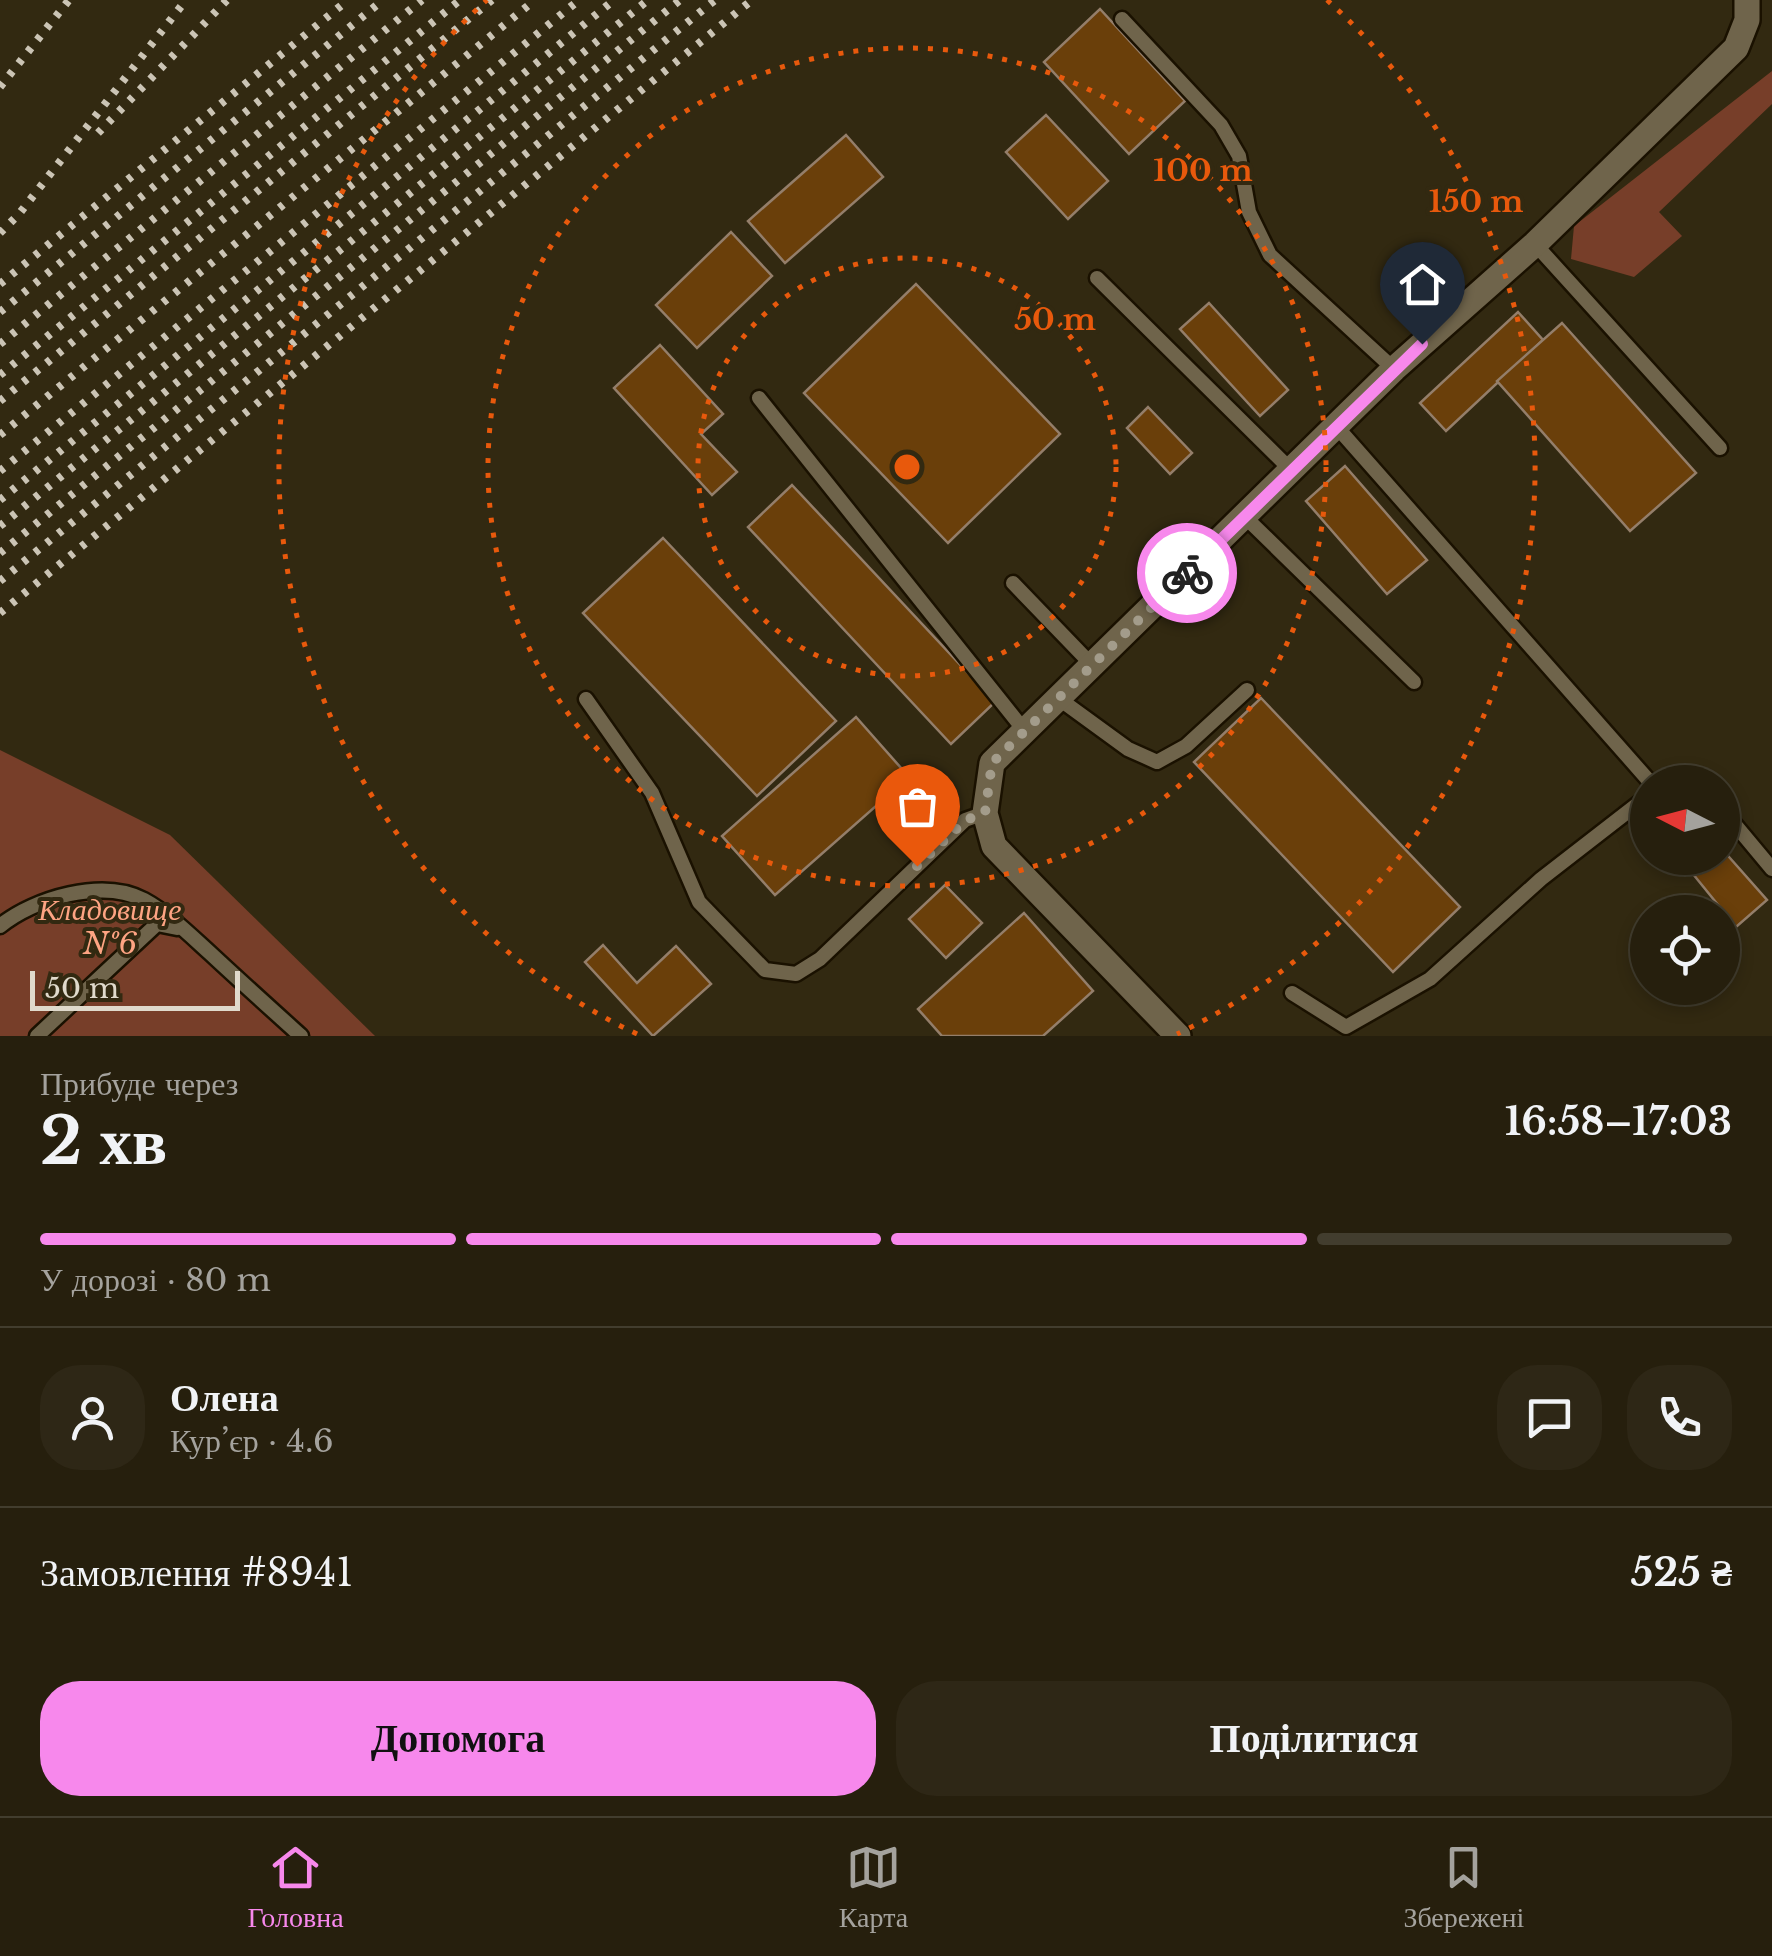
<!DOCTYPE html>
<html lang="uk">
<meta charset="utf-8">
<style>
:root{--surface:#261f0d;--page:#2e2716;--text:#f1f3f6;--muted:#a4a29d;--line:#423d2e;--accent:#f788ec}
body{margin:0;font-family:"Libre Baskerville",serif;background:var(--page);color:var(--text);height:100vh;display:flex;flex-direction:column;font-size:38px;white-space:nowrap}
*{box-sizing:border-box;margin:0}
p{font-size:32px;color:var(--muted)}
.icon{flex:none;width:55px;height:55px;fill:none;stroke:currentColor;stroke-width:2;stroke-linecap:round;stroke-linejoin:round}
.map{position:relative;height:1036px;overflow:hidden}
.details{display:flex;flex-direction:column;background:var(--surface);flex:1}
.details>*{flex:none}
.needle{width:65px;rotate:276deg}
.buttons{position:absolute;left:1630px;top:765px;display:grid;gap:20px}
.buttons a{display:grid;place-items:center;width:110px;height:110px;border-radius:50%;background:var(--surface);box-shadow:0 5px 15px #0003,0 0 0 2px var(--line);font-size:50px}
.scale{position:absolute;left:30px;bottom:25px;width:210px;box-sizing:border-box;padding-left:10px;border:5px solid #e0dacc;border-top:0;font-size:28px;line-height:35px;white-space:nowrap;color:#e0dacc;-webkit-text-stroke:8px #322911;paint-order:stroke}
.pin{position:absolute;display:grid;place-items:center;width:85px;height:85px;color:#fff;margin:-102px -42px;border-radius:50% 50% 50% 0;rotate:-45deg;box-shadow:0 0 10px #0007}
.pin .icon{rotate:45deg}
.courier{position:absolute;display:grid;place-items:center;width:100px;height:100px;margin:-50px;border:8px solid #f788ec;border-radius:50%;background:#fff;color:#222;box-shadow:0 2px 12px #0007}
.head em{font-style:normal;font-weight:700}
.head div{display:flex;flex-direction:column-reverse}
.head{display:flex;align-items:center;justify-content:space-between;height:170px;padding:0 40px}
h1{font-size:65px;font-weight:700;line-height:75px}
.bar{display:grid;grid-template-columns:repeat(4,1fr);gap:15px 10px;align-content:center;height:120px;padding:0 40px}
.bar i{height:12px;border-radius:8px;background:var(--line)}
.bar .current{background:var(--accent)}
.bar p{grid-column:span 4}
.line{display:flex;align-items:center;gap:25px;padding:0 40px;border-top:2px solid var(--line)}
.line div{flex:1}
.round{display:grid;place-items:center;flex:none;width:105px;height:105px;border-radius:40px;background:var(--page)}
.primary-button{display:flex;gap:20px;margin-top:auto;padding:20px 40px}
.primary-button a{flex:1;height:115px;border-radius:40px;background:var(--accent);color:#111;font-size:40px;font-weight:700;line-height:115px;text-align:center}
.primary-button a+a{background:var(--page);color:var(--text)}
.menu{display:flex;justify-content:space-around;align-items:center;height:140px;border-top:2px solid var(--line);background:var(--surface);font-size:28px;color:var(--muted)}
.menu a{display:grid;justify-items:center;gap:5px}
.menu .current{color:var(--accent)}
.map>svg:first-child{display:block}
.green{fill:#773e29}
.building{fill:#6a3f0a;stroke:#947e6a;stroke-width:2.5}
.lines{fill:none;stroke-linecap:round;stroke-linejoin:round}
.service-casing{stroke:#1a1100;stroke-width:19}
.minor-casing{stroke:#1a1100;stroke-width:30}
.service{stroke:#6f644b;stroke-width:14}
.minor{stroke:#6f644b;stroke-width:25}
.rail{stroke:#cbc4b5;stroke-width:8;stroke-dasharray:5 10;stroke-linecap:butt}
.done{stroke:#a39c8b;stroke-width:10;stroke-dasharray:0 18}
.route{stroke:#f788ec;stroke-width:12}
.ring{fill:none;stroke:#e8590c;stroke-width:5;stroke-dasharray:5 10}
.labels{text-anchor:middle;stroke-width:8;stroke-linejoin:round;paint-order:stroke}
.park-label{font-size:30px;font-style:italic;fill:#fea483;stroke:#322911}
.centre{fill:#e8590c;stroke:#322911;stroke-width:5}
.ring-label{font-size:30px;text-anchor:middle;font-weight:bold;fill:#e8590c;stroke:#322911;stroke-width:8;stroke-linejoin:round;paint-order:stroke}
</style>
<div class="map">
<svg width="1772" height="1036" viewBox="0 0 1772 1036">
<rect width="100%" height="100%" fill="#322911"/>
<!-- green -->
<g class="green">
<polygon points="1772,71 1772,104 1659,212 1682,236 1634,277 1571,259 1574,226"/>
<polygon points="0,750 170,835 375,1036 0,1036"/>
</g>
<!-- building -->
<g class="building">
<polygon points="1100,9 1185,101 1129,154 1044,62"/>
<polygon points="1046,115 1108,181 1068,219 1006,152"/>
<polygon points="846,135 883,177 785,263 748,221"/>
<polygon points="731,232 772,276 697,348 656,305"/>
<polygon points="916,284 1060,434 948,543 804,393"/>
<polygon points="1209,303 1288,390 1260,416 1180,329"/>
<polygon points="1518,312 1543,340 1446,431 1420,403"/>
<polygon points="1562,323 1696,473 1630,531 1497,381"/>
<polygon points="660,345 723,414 701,434 737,472 712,495 614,388"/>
<polygon points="1148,407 1192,453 1170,474 1127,428"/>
<polygon points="1345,466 1427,560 1387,594 1306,501"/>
<polygon points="792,485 995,702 951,744 748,527"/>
<polygon points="663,538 836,721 757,796 583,613"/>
<polygon points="1261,698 1460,907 1393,972 1194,762"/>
<polygon points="856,717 909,777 775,895 722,836"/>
<polygon points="1722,849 1767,900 1736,927 1680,858 1722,858"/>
<polygon points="945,885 982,923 946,958 909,919"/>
<polygon points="1024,913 1093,991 1043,1036 942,1036 918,1009"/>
<polygon points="603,945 637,983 676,946 711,984 653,1036 585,962"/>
</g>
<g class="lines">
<defs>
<g id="service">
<polyline points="1122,19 1221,125 1239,156 1249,212 1270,255 1394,369"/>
<polyline points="1535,244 1720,448"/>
<polyline points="1097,278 1291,470"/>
<polyline points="759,398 1024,730"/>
<polyline points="1336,426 1650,782"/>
<polyline points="1244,516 1414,682"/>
<polyline points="1013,583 1092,665"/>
<polyline points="1058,698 1128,749 1157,762 1186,746 1247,690"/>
<polyline points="586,699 652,793 699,902 765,970 796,974 820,959 965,820 985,813"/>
<polyline points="1722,809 1772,869"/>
<path d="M 0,926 C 34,898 103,878 144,900 C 168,913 190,935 210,953 C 240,981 270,1008 301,1036"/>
<polyline points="1292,993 1346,1027 1430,979 1541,879 1648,796"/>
<polyline points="37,1036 157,924 177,928"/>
</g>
<polyline id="minor" points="1178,1036 994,846 985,813 992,763 1394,369 1535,244 1736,48 1747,20 1747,0"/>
</defs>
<!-- service casing -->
<use href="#service" class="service-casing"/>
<!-- minor casing -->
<use href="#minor" class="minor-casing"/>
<!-- service -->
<use href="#service" class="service"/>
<!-- minor -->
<use href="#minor" class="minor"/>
<!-- rail -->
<g class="rail">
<polyline points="0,87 69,0"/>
<polyline points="98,133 227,0"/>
<polyline points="0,233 19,214 186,0"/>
<polyline points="0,284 348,0"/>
<polyline points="0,312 383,0"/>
<polyline points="0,344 422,0"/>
<polyline points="0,375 460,0"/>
<polyline points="0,401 492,0"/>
<polyline points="0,435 535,0"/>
<polyline points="0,471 579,0"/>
<polyline points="0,500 614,0"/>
<polyline points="0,526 648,0"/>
<polyline points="0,553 680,0"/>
<polyline points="0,581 715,0"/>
<polyline points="0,613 752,0"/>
</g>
</g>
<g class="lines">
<!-- done -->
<polyline class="done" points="917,866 966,820 985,813 992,763 1187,573"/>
<!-- route -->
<polyline class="route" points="1187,573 1422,344"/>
</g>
<!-- distance rings -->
<g class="ring">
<circle cx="907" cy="467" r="209"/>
<circle cx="907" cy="467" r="419"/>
<path d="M637 1034A628 628 0 0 1 487 0M1327 0A628 628 0 0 1 1177 1034"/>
</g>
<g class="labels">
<!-- park labels -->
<g class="park-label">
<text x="110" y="920">Кладовище<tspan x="110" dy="34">№6</tspan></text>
</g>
</g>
<circle cx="907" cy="467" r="15" class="centre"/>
<g class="ring-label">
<text x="1203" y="181">100 m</text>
<text x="1476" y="212">150 m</text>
<text x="1055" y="330">50 m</text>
</g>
</svg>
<div class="buttons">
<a><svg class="needle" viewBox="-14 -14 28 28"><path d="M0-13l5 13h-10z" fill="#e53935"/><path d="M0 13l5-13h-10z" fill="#a4a29d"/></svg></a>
<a><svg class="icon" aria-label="locate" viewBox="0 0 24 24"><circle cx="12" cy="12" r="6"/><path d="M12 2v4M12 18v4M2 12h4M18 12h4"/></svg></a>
</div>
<div class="scale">50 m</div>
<div class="pin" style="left:917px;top:866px;background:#ea580c"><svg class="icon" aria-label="bag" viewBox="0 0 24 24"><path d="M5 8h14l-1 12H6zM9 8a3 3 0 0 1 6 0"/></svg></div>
<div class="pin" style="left:1422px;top:344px;background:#1f2937"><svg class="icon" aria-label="home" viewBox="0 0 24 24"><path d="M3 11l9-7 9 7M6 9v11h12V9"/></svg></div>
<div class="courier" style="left:1187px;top:573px"><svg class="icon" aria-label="bike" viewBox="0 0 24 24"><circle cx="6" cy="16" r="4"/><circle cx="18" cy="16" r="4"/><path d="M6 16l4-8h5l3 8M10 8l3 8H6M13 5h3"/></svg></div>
</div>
<section class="details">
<div class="head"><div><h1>2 хв</h1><p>Прибуде через</p></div><em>16:58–17:03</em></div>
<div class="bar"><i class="current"></i><i class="current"></i><i class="current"></i><i></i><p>У дорозі · 80 m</p></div>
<div class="line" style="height:180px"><a class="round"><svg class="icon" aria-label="person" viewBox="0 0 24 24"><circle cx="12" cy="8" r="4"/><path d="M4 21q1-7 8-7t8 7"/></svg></a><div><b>Олена</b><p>Кур’єр · 4.6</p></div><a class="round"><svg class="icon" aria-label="chat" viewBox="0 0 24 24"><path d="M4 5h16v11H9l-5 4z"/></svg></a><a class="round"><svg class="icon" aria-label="phone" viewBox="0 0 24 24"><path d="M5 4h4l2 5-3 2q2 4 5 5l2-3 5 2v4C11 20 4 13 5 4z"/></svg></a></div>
<div class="line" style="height:130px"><div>Замовлення #8941</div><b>525 ₴</b></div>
<div class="primary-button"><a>Допомога</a><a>Поділитися</a></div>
</section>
<nav class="menu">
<a class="current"><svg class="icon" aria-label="home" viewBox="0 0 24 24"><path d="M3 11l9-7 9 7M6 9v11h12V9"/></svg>Головна</a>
<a><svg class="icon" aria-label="map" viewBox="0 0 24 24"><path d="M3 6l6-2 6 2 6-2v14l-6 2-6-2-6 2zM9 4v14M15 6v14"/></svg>Карта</a>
<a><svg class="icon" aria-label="saved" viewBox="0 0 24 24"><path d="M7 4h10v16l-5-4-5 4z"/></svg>Збережені</a>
</nav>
